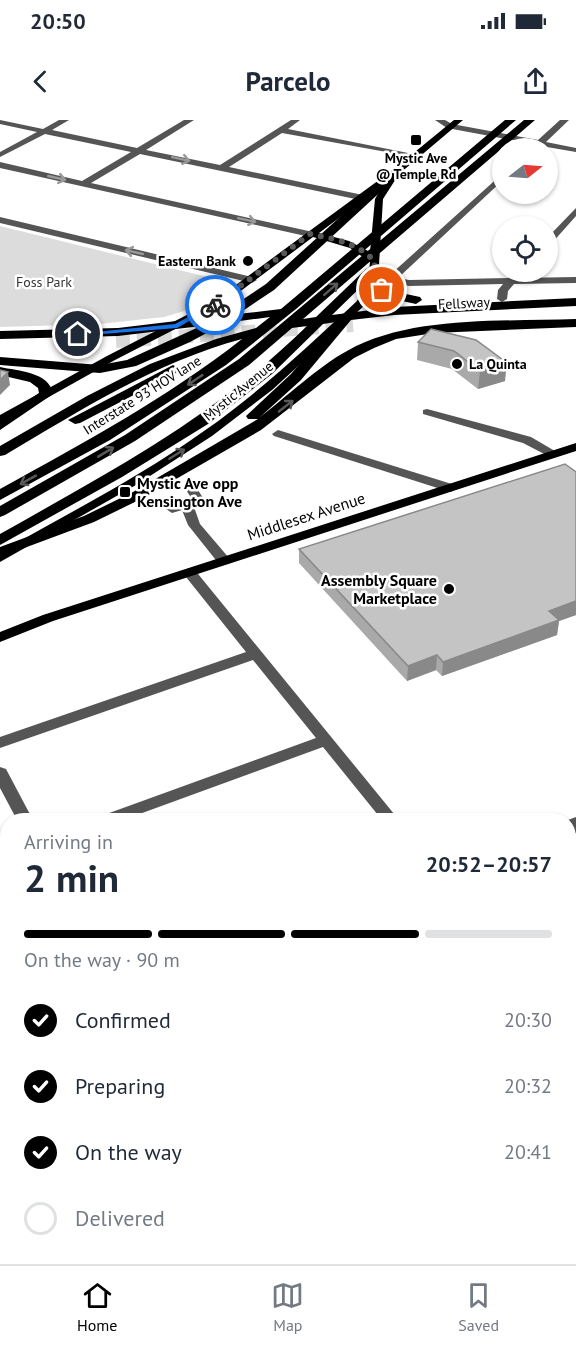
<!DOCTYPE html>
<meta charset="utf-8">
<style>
:root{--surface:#fff;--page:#f2f2f3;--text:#1f2937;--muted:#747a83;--line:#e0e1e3;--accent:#000}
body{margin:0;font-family:"PT Sans",sans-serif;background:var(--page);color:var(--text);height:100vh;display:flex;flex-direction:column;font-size:22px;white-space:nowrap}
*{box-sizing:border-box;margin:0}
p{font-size:20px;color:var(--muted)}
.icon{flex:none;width:33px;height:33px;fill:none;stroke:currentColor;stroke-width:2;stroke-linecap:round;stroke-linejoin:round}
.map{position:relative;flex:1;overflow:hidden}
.sheet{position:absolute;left:0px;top:693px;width:576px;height:452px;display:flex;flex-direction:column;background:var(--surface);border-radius:24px 24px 0 0;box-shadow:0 2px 4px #0004}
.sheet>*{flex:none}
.needle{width:39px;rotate:73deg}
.tools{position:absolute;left:492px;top:18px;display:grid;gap:12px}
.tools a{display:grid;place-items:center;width:66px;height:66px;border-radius:50%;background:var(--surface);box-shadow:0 2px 4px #0004;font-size:30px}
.pin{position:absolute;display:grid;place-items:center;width:51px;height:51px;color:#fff;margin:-26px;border:3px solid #fff;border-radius:50%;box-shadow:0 2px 6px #0007}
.courier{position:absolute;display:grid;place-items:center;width:60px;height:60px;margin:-30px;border:4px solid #1a73e8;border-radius:50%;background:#fff;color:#222;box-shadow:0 2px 8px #0007}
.headline em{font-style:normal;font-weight:800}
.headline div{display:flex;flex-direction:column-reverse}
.headline{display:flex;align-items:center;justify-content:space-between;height:102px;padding:0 24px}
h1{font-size:39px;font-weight:800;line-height:45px}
.bar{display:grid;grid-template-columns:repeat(4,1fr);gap:9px 6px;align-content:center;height:72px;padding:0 24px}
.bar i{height:8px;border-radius:4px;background:var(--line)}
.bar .on{background:var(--accent)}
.bar p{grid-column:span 4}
ol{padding:0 24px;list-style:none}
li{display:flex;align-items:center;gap:18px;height:66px}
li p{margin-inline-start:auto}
li .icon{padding:6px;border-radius:50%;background:var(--accent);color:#fff;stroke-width:4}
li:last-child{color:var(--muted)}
li i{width:33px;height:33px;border:3px solid var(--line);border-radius:50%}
.status{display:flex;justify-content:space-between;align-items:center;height:42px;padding:0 30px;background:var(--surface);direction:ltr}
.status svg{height:16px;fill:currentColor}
header{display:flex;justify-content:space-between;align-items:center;height:78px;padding:0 24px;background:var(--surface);font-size:27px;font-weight:800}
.tab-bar{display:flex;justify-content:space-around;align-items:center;height:84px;border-top:2px solid var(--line);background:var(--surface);font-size:16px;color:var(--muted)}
.tab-bar a{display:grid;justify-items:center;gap:3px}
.tab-bar .on{color:var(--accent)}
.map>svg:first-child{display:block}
.green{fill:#dcdcdc}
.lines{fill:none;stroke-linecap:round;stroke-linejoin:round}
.highway-tunnel{stroke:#d9d9d9;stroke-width:14;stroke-dasharray:14 7;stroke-linecap:butt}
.minor{fill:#555;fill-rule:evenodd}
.major{fill:#000;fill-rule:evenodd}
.highway{fill:#000;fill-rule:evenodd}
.wall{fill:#a9a9a9}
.shaded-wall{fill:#898989}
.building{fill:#c4c4c4;stroke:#898989;stroke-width:1.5}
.oneway{stroke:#999}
.oneway2{stroke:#595959}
.route{fill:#1a73e8}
.done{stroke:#595959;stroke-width:6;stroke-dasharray:0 10.8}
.poi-dot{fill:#000;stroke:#fff;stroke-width:2}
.labels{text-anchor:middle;stroke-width:5;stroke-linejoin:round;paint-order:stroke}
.far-poi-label{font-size:14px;font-weight:bold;fill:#000;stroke:#fff}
.far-park-label{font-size:14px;fill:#333;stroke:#fff}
.far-street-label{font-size:14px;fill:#000;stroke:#fff}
.poi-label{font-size:16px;font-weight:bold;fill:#000;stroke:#fff;text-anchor:start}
.street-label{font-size:16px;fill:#000;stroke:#fff}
</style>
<div class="status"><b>20:50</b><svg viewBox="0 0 49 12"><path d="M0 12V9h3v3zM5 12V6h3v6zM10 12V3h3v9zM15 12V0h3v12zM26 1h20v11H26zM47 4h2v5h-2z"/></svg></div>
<header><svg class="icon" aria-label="back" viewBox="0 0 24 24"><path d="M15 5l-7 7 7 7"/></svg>Parcelo<svg class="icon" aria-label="share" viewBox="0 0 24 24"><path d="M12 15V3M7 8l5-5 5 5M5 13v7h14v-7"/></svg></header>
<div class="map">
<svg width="576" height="1144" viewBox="0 0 576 1144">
<rect width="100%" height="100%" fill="#fff"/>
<!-- green -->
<g class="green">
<polygon points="0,106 224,161 184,191 164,197 100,204 0,207"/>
<polygon points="568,1003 576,1013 576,1064 569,1068"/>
<polygon points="242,1137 442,1137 430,1144 246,1144"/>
</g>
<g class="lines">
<!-- highway-tunnel -->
<polyline class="highway-tunnel" points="116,221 353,205"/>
<!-- minor -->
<g class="minor">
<polygon points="0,0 43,9 59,0 69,0 52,10 137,28 184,0 194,0 146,30 220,45 291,0 300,0 288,9 418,35 414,37 282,13 229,47 363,75 364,77 360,80 140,34 91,63 313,112 315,114 310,117 0,48 0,42 82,61 131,32 45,14 0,37 0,32 37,12 0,4"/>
<polygon points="435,0 445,0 452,4 538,20 560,0 569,0 546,22 576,28 576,32 541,26 536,28 533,28 533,24 447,8"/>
<polygon points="502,54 502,61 398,158 409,160 508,158 516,153 519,154 519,158 576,157 576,163 514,164 508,171 507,179 502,182 497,179 498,170 503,164 409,166 390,162 391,154"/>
<polygon points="576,88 576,96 551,124 548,125 548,117"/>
<polygon points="0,97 252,157 257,160 252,163 0,103"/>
<polygon points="427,289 531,317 560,334 554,338 550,337 523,323 423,294 423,290"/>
<polygon points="278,310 455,365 457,368 451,372 447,371 274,316 272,314"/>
<polygon points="192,366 196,367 205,381 194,387 200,404 229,438 231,441 229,444 219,444 188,405 182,390 172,393 166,389 168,386 192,379 186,370"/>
<polygon points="189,448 194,449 399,700 382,700 323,627 123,700 99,700 101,696 316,618 253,540 0,628 0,617 246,532 182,452"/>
<polygon points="0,647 6,649 33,700 17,700 0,668"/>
<polygon points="576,697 576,713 568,716 568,700"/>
<polygon points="568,912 576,915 576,937 568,934"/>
<polygon points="8,952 8,971 0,974 0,955"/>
<polygon points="0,1047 8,1049 8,1069 0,1067"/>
<polygon points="576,1123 576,1144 548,1144 551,1137 568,1137 568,1126"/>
<polygon points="139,1137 165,1137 168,1144 142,1144"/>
</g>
<!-- major -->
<g class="major">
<path d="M 454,0 L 463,0 L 399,54 L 383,79 L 378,161 L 374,172 L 365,185 L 272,270 L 212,316 L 136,365 L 0,442 L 0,432 C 69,393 140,357 204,311 C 259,273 308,226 357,181 L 368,161 L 370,142 L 350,128 L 313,117 L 222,185 L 115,240 L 4,302 L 0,303 L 0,295 L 107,236 L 214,181 L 394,49 ZM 383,65 L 375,79 L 370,132 L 349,121 L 319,113 Z"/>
<polygon points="576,323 576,331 53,501 0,522 0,512 43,495"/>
</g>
<!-- highway -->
<g class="highway">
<path d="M 505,0 L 516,0 L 296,189 L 226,245 L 110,320 L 0,380 L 0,369 C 83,323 167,278 242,219 C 156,242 81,290 5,335 L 0,336 L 0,326 L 87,276 L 150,244 L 216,219 L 256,208 L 270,197 L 225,203 L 190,222 L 136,246 L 100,253 L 0,245 L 0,237 L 100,245 L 127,240 L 201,206 L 118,216 L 0,219 L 0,211 L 118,208 L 218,196 L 266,164 L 393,49 L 401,49 L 401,53 L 274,170 L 238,194 L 281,189 Z"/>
<path d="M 524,0 L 535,0 L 303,199 L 316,197 L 366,149 L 370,147 L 376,151 L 369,158 L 377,158 L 392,171 L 420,177 L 422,180 L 416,184 L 384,177 L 369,164 L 369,159 L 332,195 L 394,187 L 576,178 L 576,186 L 394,195 L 351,200 L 301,260 L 259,298 C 285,278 319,246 347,231 C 411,195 503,202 576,199 L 576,207 L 434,213 L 396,219 L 374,228 L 354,238 L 261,310 L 143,378 L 94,402 L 0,437 L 0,427 L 84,396 L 133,372 L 258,299 L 248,299 L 246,296 L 291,254 L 336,202 L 323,204 L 272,254 L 208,304 L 122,357 L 0,425 L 0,414 C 113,350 213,298 307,206 L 292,208 L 249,245 L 135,321 L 5,395 L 0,397 L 0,386 L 125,315 L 239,239 Z"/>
<polygon points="173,245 180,249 178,252 80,303 75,304 68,300"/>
<path d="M 0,247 C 18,251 50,252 53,274 L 0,310 L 0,300 L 39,273 L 38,268 L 30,262 L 0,255 Z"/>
</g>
</g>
<!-- wall -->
<g class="wall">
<polygon points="431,209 505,261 478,269 452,249 417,240 418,222"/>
<polygon points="576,352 576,495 559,501 557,515 442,556 436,550 407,561 299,443 299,429"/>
<polygon points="576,722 576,875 568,866 568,726"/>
</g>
<!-- shaded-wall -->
<g class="shaded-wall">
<polygon points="507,243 505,261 478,269 480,251"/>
<polygon points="8,252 10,265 0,275 0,260"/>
<polygon points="576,481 576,495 559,501 557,515 442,556 443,542 549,491"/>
<polygon points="437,535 436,550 407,561 408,546"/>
<polygon points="8,884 8,911 0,915 0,887"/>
</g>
<!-- building -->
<g class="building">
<polygon points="431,209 476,220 507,243 480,251 454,231 418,222"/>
<polygon points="0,250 8,252 0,260"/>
<polygon points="565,344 576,352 576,481 549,491 559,500 443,542 437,535 408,546 299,429"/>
<polygon points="576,722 576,839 568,830 568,726"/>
<polygon points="8,730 8,884 0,887 0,733"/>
<polygon points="0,1091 8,1094 8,1137 87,1137 96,1144 0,1144"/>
</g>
<!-- one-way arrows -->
<defs><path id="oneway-shaft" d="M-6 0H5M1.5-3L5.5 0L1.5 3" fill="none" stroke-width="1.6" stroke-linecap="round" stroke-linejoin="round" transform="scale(1.5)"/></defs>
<g class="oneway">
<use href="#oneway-shaft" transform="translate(181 39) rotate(12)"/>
<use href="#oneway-shaft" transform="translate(57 58) rotate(13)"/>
<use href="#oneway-shaft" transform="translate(247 100) rotate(12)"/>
<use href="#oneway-shaft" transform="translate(134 132) rotate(-167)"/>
</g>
<g class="oneway2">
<use href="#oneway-shaft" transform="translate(331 169) rotate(-41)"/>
<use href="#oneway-shaft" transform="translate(195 260) rotate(146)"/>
<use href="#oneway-shaft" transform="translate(286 286) rotate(-38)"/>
<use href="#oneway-shaft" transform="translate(106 332) rotate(-31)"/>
<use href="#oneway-shaft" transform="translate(177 334) rotate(-32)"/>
<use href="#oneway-shaft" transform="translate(28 360) rotate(151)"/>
</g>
<!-- route -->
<polygon class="route" points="213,184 218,185 177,208 78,216 75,214 175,204"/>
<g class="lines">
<!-- done -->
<path class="done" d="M 215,185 L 310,114 C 334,119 359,123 375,142 L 373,160 L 382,170"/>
</g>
<!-- markers -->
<g class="poi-dot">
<rect x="410" y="14" width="12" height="12" rx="3"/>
<circle cx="248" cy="141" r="6"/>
<circle cx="457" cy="244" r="6"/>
<rect x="119" y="366" width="12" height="12" rx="3"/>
<circle cx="449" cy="469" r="6"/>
</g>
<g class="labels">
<!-- far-poi labels -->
<g class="far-poi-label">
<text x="416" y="43">Mystic Ave<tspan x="416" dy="16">@ Temple Rd</tspan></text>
<text x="236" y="146" text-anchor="end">Eastern Bank</text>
<text x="469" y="249" text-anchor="start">La Quinta</text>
</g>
<!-- far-park labels -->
<g class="far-park-label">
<text x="44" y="167">Foss Park</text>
</g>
<!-- far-street labels -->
<g class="far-street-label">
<text transform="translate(464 183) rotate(-3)" y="5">Fellsway</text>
<text transform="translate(238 271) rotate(-39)" y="5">Mystic Avenue</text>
<text transform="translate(142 275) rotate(-32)" y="5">Interstate 93 HOV lane</text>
</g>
<!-- poi labels -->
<g class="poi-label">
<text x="137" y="369">Mystic Ave opp<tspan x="137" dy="18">Kensington Ave</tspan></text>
<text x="437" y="466" text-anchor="end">Assembly Square<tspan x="437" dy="18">Marketplace</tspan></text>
</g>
<!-- street labels -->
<g class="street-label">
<text transform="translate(306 396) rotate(-18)" y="6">Middlesex Avenue</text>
</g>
</g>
</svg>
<div class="tools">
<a><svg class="needle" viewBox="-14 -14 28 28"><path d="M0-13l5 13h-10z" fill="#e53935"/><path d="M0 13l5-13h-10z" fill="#747a83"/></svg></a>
<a><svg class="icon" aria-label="locate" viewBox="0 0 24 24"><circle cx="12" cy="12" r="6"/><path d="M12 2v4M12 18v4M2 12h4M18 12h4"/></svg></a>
</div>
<div class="pin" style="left:382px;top:170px;background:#ea580c"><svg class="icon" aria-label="bag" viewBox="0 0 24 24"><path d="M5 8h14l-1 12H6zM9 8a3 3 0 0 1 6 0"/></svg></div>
<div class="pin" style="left:78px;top:214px;background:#1f2937"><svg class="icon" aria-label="home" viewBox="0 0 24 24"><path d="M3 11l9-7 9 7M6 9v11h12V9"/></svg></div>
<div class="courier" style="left:215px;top:185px"><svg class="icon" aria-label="bike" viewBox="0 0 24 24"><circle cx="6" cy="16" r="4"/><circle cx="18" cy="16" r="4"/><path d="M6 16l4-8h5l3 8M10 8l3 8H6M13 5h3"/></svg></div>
<section class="sheet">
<div class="headline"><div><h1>2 min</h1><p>Arriving in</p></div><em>20:52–20:57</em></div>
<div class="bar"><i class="on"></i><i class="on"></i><i class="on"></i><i></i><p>On the way · 90 m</p></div>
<ol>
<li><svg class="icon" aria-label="check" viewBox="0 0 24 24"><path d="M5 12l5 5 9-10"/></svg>Confirmed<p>20:30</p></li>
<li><svg class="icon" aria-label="check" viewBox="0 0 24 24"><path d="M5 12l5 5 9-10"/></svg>Preparing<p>20:32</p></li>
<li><svg class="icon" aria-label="check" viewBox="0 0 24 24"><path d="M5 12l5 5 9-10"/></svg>On the way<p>20:41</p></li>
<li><i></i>Delivered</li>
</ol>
</section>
</div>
<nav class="tab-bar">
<a class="on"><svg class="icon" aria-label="home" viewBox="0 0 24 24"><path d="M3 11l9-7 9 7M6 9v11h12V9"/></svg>Home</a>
<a><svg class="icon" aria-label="map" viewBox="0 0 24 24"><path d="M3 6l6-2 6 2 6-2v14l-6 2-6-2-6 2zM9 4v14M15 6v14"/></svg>Map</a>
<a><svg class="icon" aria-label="saved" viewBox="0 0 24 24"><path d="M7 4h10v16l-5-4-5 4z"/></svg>Saved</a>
</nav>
